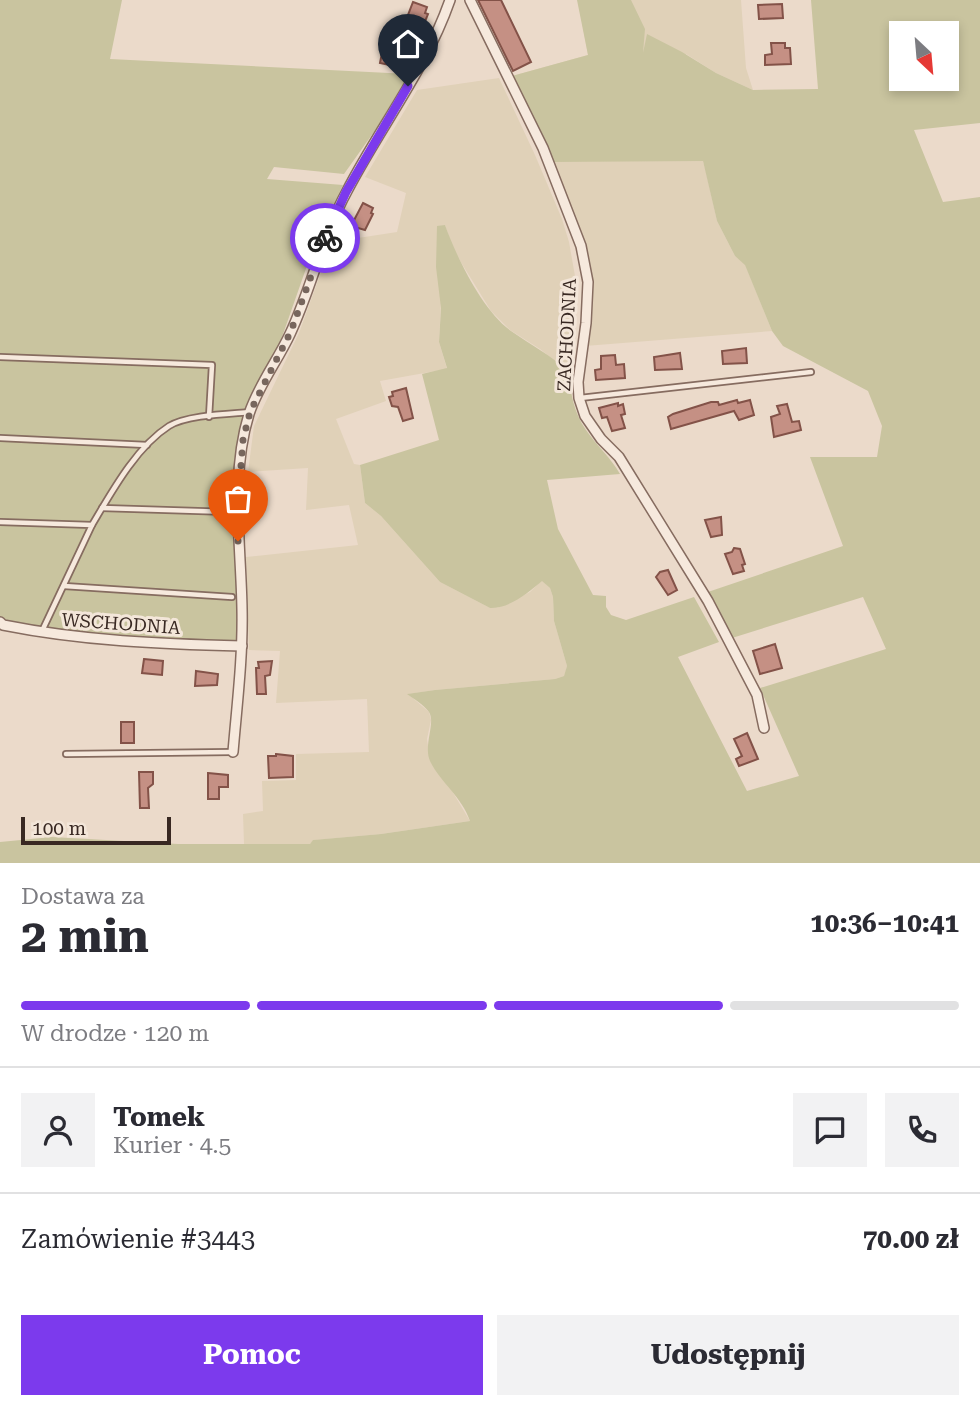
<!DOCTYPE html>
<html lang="pl">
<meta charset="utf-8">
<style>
:root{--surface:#fff;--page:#f2f2f3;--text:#2b2b33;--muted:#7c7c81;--line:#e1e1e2;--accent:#7c3aed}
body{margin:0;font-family:"Roboto Serif",serif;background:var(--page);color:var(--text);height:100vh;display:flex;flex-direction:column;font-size:26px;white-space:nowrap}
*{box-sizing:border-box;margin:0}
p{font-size:23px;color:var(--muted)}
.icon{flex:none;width:38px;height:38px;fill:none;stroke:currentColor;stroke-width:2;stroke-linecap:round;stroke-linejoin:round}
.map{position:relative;height:863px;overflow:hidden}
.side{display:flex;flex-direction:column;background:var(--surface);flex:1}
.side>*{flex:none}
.needle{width:46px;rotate:154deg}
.fabs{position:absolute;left:889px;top:21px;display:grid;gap:14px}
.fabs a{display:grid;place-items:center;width:70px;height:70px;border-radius:0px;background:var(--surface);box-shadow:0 4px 10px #0003;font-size:35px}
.scale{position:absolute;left:21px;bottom:18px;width:150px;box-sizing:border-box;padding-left:7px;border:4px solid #382822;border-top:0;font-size:19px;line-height:24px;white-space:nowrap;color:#382822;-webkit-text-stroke:5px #f3e6d9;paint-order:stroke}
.pin{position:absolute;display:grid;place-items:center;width:60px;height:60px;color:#fff;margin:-72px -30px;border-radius:50% 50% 50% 0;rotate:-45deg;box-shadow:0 0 7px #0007}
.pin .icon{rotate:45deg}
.courier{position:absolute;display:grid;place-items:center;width:70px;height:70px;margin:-35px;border:5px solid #7c3aed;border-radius:50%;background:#fff;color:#222;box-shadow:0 2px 9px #0007}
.summary em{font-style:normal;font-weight:700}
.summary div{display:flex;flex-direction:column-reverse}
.summary{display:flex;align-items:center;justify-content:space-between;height:119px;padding:0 21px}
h1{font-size:46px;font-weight:700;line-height:52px}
.bar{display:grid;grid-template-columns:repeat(4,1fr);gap:10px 7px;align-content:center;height:84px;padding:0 21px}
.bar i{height:9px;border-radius:5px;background:var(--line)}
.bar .on{background:var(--accent)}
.bar p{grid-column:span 4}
.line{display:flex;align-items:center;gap:18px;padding:0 21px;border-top:2px solid var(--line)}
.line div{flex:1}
.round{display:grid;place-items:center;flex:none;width:74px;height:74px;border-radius:0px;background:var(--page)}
.primary-button{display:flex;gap:14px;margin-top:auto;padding:14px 21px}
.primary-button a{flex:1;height:80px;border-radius:0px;background:var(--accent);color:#fff;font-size:28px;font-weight:700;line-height:80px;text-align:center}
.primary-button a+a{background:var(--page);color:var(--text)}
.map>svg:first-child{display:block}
.farmland{fill:#e0d1b8}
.green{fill:#c9c49f;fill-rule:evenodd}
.building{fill:#c59084;stroke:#835248;stroke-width:2}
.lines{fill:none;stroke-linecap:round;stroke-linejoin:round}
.lane-casing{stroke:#866c60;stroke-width:8}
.street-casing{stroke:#866c60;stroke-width:12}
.lane{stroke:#f6e9dd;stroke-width:4.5}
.street{stroke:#f6e9dd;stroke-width:9}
.done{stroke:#77665d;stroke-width:7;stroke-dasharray:0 12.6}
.route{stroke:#7c3aed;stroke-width:9}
.labels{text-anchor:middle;stroke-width:6;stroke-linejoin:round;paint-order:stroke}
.street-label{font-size:18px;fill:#382822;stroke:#f3e6d9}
</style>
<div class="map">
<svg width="980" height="863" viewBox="0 0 980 863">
<rect width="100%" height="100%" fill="#ebdaca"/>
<!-- farmland -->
<g class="farmland">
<polygon points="578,0 741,0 746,68 753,90 716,73 686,54 679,85 705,168 717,221 735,256 745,264 772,331 585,346 588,309 581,240 512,76 588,55"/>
<polygon points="499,78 535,155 562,219 569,242 575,276 576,309 569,372 540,349 510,330 491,311 454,251 445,225 439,342 447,369 380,381 386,401 336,419 354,464 360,465 365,503 381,516 440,582 490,608 497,608 530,592 542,580 550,588 553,597 554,621 567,666 566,671 564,676 555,679 435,690 408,694 429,712 431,720 427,739 430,760 449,786 470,821 381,834 314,840 310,844 244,844 243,814 263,811 262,781 296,780 296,754 369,752 367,699 276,703 280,651 249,650 246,557 358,545 349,505 306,510 308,468 248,472 254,426 299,333 332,242 397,232 406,193 365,177 417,90"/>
</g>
<!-- green -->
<g class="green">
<polygon points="0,0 122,0 110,59 409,74 376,129 344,174 274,167 267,179 343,185 316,240 275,357 256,394 237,472 234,532 239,650 0,626"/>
<path d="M 577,0 L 631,0 L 645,29 L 643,53 L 647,34 L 682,52 L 716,73 L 753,90 L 818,89 L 811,0 L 980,0 L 980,123 L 914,130 L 943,202 L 980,197 L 980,863 L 0,863 L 0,842 L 52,837 L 178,844 L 310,844 L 313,840 L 381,834 L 470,821 C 462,797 440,782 430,761 C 423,745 436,723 429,712 C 424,705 414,699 407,694 L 435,690 L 555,679 L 564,676 L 567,666 L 554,621 L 553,597 L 550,588 L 542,581 C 529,592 509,609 490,608 L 440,582 L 381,516 L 365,503 L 360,465 L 439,440 L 422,374 L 447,368 L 439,342 L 441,308 L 436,267 L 437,226 L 445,225 C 457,258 482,310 511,331 C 531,345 551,355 569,372 C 570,392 574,413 586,430 C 597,446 611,458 620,474 L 547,480 L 558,529 L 593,595 L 606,596 L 606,607 L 611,615 L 626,620 L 694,597 L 719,642 L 678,657 L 747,791 L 799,776 L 760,688 L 886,649 L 863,597 L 732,638 L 705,593 L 843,546 L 810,457 L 877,457 L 882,426 L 868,391 L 783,346 L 772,331 L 745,265 L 735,256 L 717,221 L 703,161 L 551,162 L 512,76 L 588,55 ZM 901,33 L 947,33 L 947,79 L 901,79 Z"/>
</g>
<!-- building -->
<g class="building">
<polygon points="478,0 501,0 531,62 513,71"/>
<polygon points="413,2 427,7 425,13 428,14 422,29 425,30 422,37 399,28 402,22 414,26 417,19 408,15"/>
<polygon points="782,4 783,18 759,19 758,5"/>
<polygon points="385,38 395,40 393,48 399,58 392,56 390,65 380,63"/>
<polygon points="771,43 785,43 785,48 790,48 791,64 765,65 765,55 772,54"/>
<polygon points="363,203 373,208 371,213 373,214 365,230 351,226"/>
<polygon points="746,348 747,363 723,364 722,351"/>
<polygon points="680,353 682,369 655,370 654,357"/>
<polygon points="615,355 616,365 624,364 625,378 596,380 595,370 601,369 601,356"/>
<polygon points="406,388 413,418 403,421 398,407 392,406 389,397 393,396 392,392"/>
<polygon points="737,400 738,403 750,400 754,415 739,420 734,411 671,429 668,417 673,414 711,402 718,402 719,405"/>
<polygon points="618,403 618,406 623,404 625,414 621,415 625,428 612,431 607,417 602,418 599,408"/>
<polygon points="787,404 792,422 799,421 801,430 774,437 771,417 780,414 777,406"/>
<polygon points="721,517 722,535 711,537 705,520"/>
<polygon points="734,548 740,549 745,564 742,565 744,571 733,574 725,554 732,552"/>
<polygon points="668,570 677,590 668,595 656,577 660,572"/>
<polygon points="775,644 782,668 760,674 753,651"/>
<polygon points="144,659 163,661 162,675 142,673"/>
<polygon points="272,661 270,675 265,676 266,694 257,694 256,668 259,668 258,662"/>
<polygon points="196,671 218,674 217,685 195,686"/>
<rect x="121" y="722" width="13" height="21"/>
<polygon points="747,733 758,759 739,766 736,759 742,756 734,739"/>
<polygon points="276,754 293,756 293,777 269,778 268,756 276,756"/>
<polygon points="139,772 153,772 153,784 148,788 149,808 140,808"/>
<polygon points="208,773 228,775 228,787 219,787 219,799 208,799"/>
</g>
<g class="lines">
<defs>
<g id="lane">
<polyline points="0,357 212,365 209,417"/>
<polyline points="580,398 811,372"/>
<polyline points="0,438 147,445"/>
<polyline points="102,508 230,512"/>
<polyline points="0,522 92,525 42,631"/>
<path d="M 92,525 C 111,493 136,447 169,426 C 187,415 227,414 250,412"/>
<polyline points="64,586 232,597"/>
<polyline points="66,754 232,752"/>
</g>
<g id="street">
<polyline points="470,0 543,148 581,246 588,282 586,323 578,382 579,398 585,416 601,439 619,457 708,601 757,695 764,728"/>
<path d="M 0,622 L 3,625 C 83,641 162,644 242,646"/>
<path d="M 233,752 C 237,704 243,657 242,609 C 241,545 230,476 249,414 C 258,386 278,360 290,334 C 312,287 322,237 347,191 C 380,127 426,69 450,0"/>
</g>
</defs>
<!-- lane casing -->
<use href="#lane" class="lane-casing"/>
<!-- street casing -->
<use href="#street" class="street-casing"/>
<!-- lane -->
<use href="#lane" class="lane"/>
<!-- street -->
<use href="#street" class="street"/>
</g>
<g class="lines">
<!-- done -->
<polyline class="done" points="238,541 240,479 243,440 250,412 291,331 325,238"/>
<!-- route -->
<polyline class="route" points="325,238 346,192 408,86"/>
</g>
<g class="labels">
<!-- street labels -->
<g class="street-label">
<text transform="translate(567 335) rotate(-87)" y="6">ZACHODNIA</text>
<text transform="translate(121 624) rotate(4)" y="6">WSCHODNIA</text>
</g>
</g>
</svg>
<div class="fabs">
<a><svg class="needle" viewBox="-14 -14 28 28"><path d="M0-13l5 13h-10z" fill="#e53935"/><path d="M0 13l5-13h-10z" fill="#7c7c81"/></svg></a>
</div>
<div class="scale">100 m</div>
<div class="pin" style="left:238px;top:541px;background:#ea580c"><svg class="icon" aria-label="bag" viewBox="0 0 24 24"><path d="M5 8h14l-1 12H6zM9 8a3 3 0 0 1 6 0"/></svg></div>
<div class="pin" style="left:408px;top:86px;background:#1f2937"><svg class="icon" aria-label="home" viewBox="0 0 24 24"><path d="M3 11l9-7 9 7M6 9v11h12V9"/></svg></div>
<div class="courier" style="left:325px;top:238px"><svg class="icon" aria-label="bike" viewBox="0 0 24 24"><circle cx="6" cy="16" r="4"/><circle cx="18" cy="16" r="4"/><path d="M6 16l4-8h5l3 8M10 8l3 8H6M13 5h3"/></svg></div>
</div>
<section class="side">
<div class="summary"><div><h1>2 min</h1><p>Dostawa za</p></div><em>10:36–10:41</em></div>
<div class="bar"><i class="on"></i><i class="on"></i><i class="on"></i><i></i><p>W drodze · 120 m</p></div>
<div class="line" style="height:126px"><a class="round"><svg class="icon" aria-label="person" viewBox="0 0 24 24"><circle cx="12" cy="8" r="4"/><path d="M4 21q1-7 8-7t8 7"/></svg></a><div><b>Tomek</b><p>Kurier · 4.5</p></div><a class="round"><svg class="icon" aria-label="chat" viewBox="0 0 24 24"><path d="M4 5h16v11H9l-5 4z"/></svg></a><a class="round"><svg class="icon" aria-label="phone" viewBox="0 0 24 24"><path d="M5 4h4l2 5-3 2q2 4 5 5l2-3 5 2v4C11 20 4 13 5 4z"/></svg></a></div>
<div class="line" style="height:91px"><div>Zamówienie #3443</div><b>70.00 zł</b></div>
<div class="primary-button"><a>Pomoc</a><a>Udostępnij</a></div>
</section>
